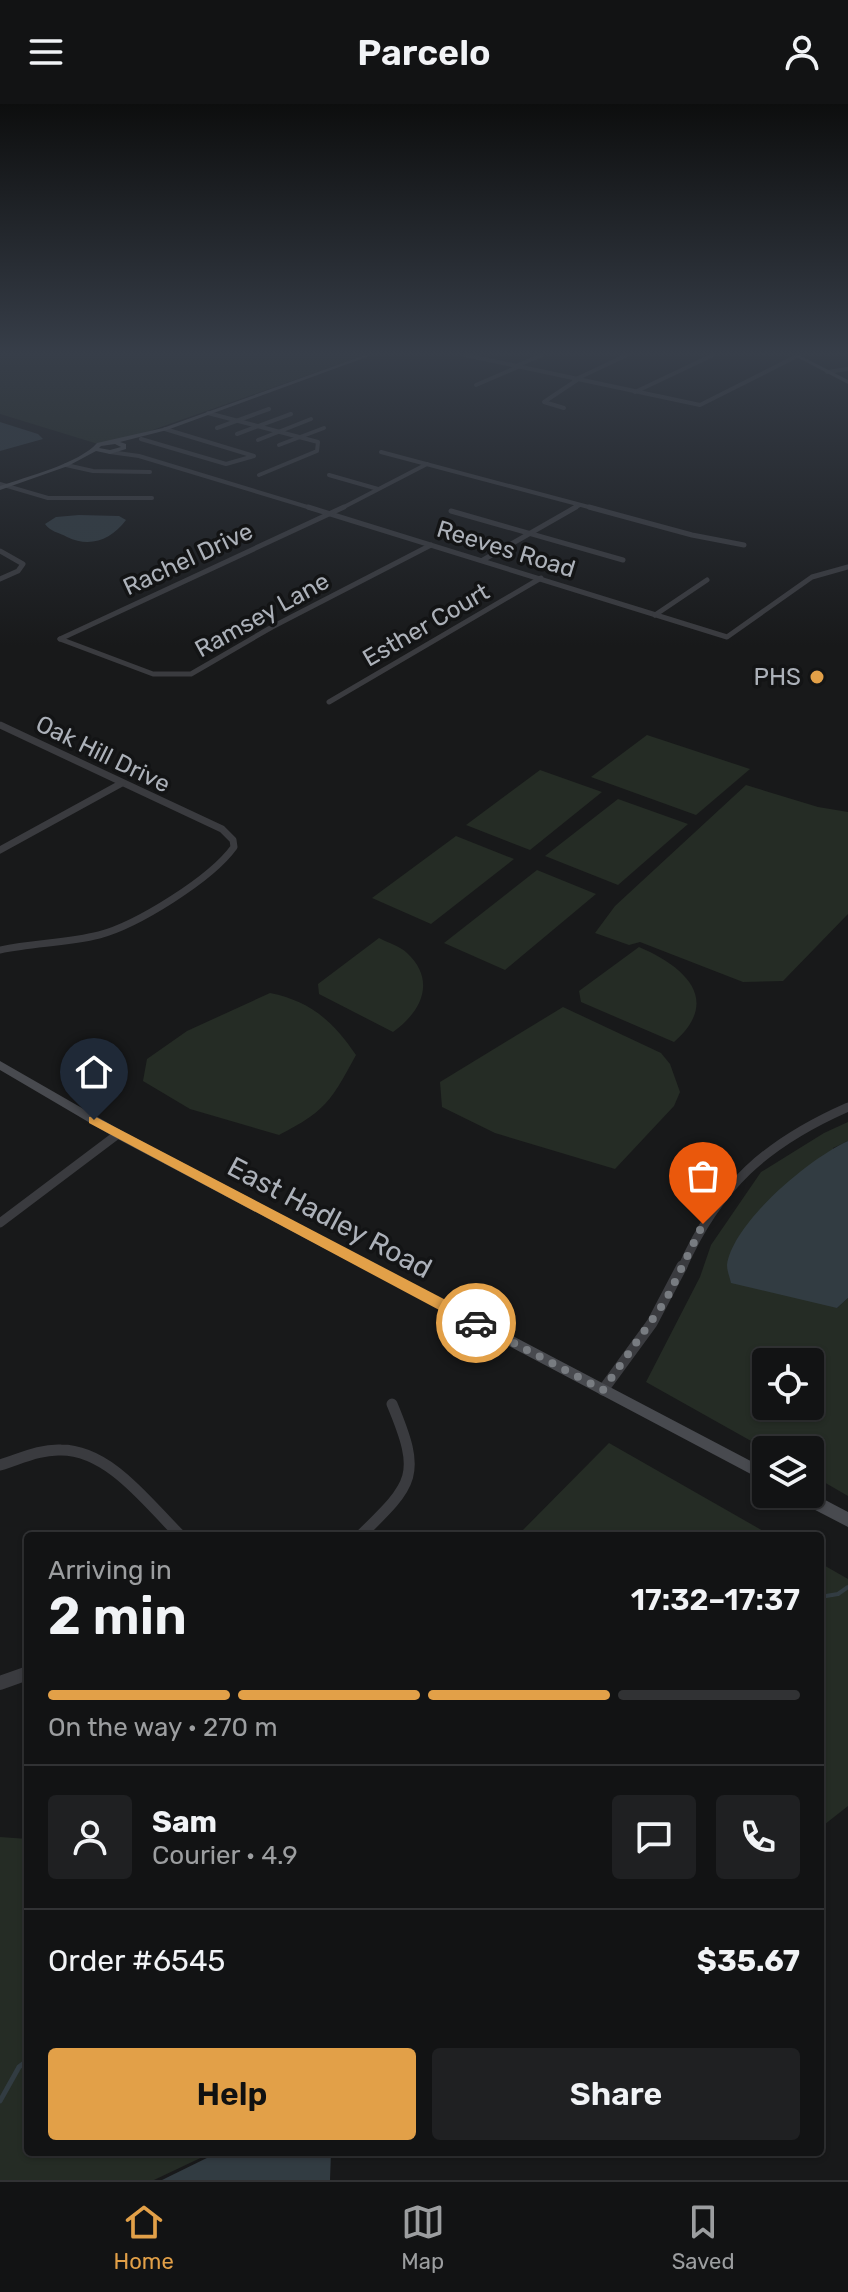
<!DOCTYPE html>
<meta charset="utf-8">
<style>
:root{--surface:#121314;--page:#1f2022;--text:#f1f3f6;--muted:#9c9ea0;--line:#313234;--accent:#e2a048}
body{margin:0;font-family:Rubik,sans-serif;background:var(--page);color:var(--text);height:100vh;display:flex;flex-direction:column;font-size:30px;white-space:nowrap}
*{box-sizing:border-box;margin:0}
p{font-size:26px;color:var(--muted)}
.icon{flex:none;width:44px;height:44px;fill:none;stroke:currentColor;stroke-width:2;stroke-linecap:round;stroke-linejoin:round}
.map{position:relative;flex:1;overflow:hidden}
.panel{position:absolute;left:24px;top:1428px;width:800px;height:624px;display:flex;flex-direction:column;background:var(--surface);border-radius:8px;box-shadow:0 2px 6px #0004,0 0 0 2px var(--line)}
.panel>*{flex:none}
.buttons{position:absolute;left:752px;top:1244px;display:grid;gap:16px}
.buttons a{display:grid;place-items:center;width:72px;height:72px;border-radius:8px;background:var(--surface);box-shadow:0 2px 6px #0004,0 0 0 2px var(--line);font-size:40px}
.pin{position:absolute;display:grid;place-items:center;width:68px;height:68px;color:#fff;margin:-82px -34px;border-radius:50% 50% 50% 0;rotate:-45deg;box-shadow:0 0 8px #0007}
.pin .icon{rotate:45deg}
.courier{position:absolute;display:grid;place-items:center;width:80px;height:80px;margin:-40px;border:6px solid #e2a048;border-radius:50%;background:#fff;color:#222;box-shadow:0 2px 10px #0007}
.head em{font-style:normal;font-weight:600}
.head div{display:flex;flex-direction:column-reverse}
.head{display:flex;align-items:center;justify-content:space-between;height:136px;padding:0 24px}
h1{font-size:52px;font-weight:600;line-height:60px}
.bar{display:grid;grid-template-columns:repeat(4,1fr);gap:12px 8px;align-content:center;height:96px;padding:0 24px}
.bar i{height:10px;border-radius:6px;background:var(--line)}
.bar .on{background:var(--accent)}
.bar p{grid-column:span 4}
.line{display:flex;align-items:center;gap:20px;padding:0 24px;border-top:2px solid var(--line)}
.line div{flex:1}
.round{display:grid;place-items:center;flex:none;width:84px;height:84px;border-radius:8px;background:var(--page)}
.cta{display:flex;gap:16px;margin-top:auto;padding:16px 24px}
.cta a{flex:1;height:92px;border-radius:8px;background:var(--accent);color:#111;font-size:32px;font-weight:600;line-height:92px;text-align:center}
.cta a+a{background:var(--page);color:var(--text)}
header{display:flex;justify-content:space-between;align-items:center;height:104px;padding:0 24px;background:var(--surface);font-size:36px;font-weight:600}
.tab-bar{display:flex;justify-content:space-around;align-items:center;height:112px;border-top:2px solid var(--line);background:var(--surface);font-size:22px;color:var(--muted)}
.tab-bar a{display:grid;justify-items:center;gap:4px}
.tab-bar .on{color:var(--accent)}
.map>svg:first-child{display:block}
.green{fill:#252c25;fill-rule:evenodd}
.water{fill:#323c42}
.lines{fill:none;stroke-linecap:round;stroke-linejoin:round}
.stream-far1{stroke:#323c42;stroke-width:4}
.stream{stroke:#323c42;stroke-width:5}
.street-far5{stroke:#3a3b3f;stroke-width:4}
.street-far4{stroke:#3a3b3f;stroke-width:5}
.street-far3{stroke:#3a3b3f;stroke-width:7}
.street-far2{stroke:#3a3b3f;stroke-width:9}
.street-far1{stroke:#3a3b3f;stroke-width:11}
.street{stroke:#3a3b3f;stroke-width:14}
.secondary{fill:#484a4f;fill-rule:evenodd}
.route{fill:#e2a048}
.done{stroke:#787c81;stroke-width:8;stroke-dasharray:0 14.4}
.poi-dot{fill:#e2a048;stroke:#131415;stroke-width:3}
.labels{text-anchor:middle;stroke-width:7;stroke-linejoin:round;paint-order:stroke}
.far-street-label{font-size:24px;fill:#acb1b9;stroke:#131415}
.far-poi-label{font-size:24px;fill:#acb1b9;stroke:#131415;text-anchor:end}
.street-label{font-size:28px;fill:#acb1b9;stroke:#131415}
</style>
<header><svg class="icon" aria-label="menu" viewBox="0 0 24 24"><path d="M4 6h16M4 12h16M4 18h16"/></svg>Parcelo<svg class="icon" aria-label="person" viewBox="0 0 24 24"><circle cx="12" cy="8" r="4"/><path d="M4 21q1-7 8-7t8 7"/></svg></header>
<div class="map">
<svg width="848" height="2076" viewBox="0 0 848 2076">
<rect width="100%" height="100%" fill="#18191a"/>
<!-- green -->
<g class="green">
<polygon points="0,251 365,251 144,329 98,340 0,310"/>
<polygon points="647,631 750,665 696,711 591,673"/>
<polygon points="540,666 602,688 530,746 466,721"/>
<polygon points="746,681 818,703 848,708 848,810 783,877 743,878 640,838 629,841 595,829 615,802"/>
<polygon points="618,695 688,720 618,781 545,752"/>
<polygon points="456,732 514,755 431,820 372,794"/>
<polygon points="537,766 596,790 505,866 444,839"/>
<path d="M 379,834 C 388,839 400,842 407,849 C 437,877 421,908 393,928 L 319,890 L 318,880 Z"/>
<path d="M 639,843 C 683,862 723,895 674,938 L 581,898 L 579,887 Z"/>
<path d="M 270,889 C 310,897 333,917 356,951 C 331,997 326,1007 279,1031 L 190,1005 L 143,977 L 147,955 L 187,927 Z"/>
<polygon points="563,903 661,949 670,960 680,988 674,1002 615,1065 495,1029 442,1003 440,978"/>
<path d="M 848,1018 L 848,1037 L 833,1044 L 837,1204 L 848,1194 L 848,1392 L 810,1370 L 810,1346 L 767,1346 L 646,1278 L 700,1173 L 711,1141 L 761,1068 L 824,1029 ZM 766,1258 L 810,1258 L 810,1302 L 766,1302 Z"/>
<polygon points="609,1339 772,1432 517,1432"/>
<polygon points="820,1459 848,1475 848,1702 820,1724"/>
<polygon points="0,1733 28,1735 28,2048 213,2048 154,2076 0,2076"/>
</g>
<!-- water -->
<g class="water">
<polygon points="0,318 38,330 43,335 0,347"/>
<path d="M 79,411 L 119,412 L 126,416 C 111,436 90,444 67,433 C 58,428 51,428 45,420 L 56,413 Z"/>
<path d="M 848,1037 L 848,1194 L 837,1204 L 731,1179 C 730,1174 727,1167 727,1161 C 733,1118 810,1054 848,1037 Z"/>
<polygon points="219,2048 331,2048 330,2076 162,2076"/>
</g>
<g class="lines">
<!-- stream-far1 -->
<polyline class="stream-far1" points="820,1493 838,1490 848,1483"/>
<!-- stream -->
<polyline class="stream" points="0,1997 19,1963 28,1956"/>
<!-- street-far5 -->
<g class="street-far5">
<polyline points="465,251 700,301 797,252"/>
<polyline points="516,262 542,251"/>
<polyline points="827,268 848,265"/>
<polyline points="574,276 627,251"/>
<polyline points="476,281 518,263"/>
<polyline points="635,288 713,251"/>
<polyline points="564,304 544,298 577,276"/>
<polyline points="208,309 318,338 317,347 259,371"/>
<polyline points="217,324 269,305"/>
<polyline points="237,330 291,310"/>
<polyline points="141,335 226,360 254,352 165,325"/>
<polyline points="258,336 311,315"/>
<polyline points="279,341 324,324"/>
<polyline points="110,348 139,352 314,405"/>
<polyline points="381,348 596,405"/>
<polyline points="66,361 93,367 150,368"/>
<polyline points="329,371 378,385"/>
<polyline points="0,380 48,394 152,394"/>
<polyline points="340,405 427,360"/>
<polyline points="572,405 580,401"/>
</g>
<!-- street-far4 -->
<g class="street-far4">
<polyline points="308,403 727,533 812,473 848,463"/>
<polyline points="589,403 692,431 744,441"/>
<polyline points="451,407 623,456"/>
<polyline points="0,447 23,460 18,467 0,475"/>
<polyline points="483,456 576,403"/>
<polyline points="655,511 707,476"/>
<polyline points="60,535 153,570 191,570 272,523 431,441"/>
<polyline points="60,535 344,403"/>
<polyline points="329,598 541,474"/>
</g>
<!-- street-far3 -->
<g class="street-far3">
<path d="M 0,621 L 222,725 L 233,736 L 234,743 C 211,775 137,821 99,831 C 67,839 33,839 0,846"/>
<polyline points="0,746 122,679"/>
</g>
<!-- street-far2 -->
<g class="street-far2">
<polyline points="0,1119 118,1030"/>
<path d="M 682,1164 C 718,1082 766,1039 848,1003"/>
</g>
<!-- street-far1 -->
<g class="street-far1">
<polyline points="603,1286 652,1219 682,1162"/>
<path d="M 0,1361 C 20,1355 40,1345 61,1346 C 110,1346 149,1401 181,1432"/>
<path d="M 360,1432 C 414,1379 422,1372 392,1300"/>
</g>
<!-- street -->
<polyline class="street" points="0,1579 28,1569"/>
<!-- secondary -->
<g class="secondary">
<path d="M 365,251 L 372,251 L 167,326 L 120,338 L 126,340 L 126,345 L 110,350 L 96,347 L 68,362 L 0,386 L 0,382 C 26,373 80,359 97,339 L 163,324 ZM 115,340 L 121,343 L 110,346 L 99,344 L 101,342 Z"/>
<polygon points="793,251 799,251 848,276 848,280"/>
<polygon points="0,957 122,1027 766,1365 766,1378 114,1033 0,966"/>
<polygon points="810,1388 848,1408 848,1423 794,1395 791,1390 810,1390"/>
</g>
</g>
<!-- sky -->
<linearGradient id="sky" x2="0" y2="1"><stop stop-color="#0d0e0e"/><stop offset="0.46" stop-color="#373e49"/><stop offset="1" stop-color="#373e49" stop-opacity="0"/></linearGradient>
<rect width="848" height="542" fill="url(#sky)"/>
<!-- route -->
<polygon class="route" points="94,1012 482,1215 482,1223 471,1223 89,1019 89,1013"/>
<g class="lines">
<!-- done -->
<polyline class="done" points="476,1219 603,1286 666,1196 703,1120"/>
</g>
<!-- markers -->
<circle class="poi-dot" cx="817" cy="573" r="8"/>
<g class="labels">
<!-- far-street labels -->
<g class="far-street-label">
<text transform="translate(506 445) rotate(17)" y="8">Reeves Road</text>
<text transform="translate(188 455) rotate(-25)" y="8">Rachel Drive</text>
<text transform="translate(262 511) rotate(-29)" y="8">Ramsey Lane</text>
<text transform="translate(426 521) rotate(-30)" y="8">Esther Court</text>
<text transform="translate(103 650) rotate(26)" y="8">Oak Hill Drive</text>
</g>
<!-- far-poi labels -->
<g class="far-poi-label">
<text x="801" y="581">PHS</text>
</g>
<!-- street labels -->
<g class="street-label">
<text transform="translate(330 1113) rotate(28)" y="10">East Hadley Road</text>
</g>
</g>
</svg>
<div class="buttons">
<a><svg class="icon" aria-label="locate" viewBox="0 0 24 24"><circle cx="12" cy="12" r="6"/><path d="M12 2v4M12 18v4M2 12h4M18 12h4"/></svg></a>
<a><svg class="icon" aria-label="layers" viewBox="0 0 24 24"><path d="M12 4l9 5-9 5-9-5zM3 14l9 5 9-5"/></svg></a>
</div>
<div class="pin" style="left:703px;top:1120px;background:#ea580c"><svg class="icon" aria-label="bag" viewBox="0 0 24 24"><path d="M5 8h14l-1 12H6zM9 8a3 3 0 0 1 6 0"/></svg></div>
<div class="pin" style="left:94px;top:1016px;background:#1f2937"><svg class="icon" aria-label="home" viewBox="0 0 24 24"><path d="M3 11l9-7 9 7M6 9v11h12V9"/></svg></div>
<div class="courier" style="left:476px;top:1219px"><svg class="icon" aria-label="car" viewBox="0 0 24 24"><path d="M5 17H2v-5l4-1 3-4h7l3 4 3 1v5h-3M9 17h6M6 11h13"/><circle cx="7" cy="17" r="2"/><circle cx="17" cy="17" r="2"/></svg></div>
<section class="panel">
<div class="head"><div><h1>2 min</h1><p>Arriving in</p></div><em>17:32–17:37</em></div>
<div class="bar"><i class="on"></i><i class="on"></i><i class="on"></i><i></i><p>On the way · 270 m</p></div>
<div class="line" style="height:144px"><a class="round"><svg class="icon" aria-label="person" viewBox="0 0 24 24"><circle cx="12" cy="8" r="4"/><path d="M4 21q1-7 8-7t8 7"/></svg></a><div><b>Sam</b><p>Courier · 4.9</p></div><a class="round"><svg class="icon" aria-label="chat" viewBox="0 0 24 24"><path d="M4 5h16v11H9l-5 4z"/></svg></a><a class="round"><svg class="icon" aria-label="phone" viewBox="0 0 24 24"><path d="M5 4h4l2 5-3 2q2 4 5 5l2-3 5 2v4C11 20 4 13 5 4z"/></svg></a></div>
<div class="line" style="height:104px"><div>Order #6545</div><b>$35.67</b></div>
<div class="cta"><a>Help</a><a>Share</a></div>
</section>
</div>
<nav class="tab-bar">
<a class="on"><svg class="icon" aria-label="home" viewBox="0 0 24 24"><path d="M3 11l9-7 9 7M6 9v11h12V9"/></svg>Home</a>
<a><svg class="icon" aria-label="map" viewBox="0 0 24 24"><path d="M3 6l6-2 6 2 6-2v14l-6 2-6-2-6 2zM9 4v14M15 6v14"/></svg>Map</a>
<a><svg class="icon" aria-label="saved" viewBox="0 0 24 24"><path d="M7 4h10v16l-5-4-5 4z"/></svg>Saved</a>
</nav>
